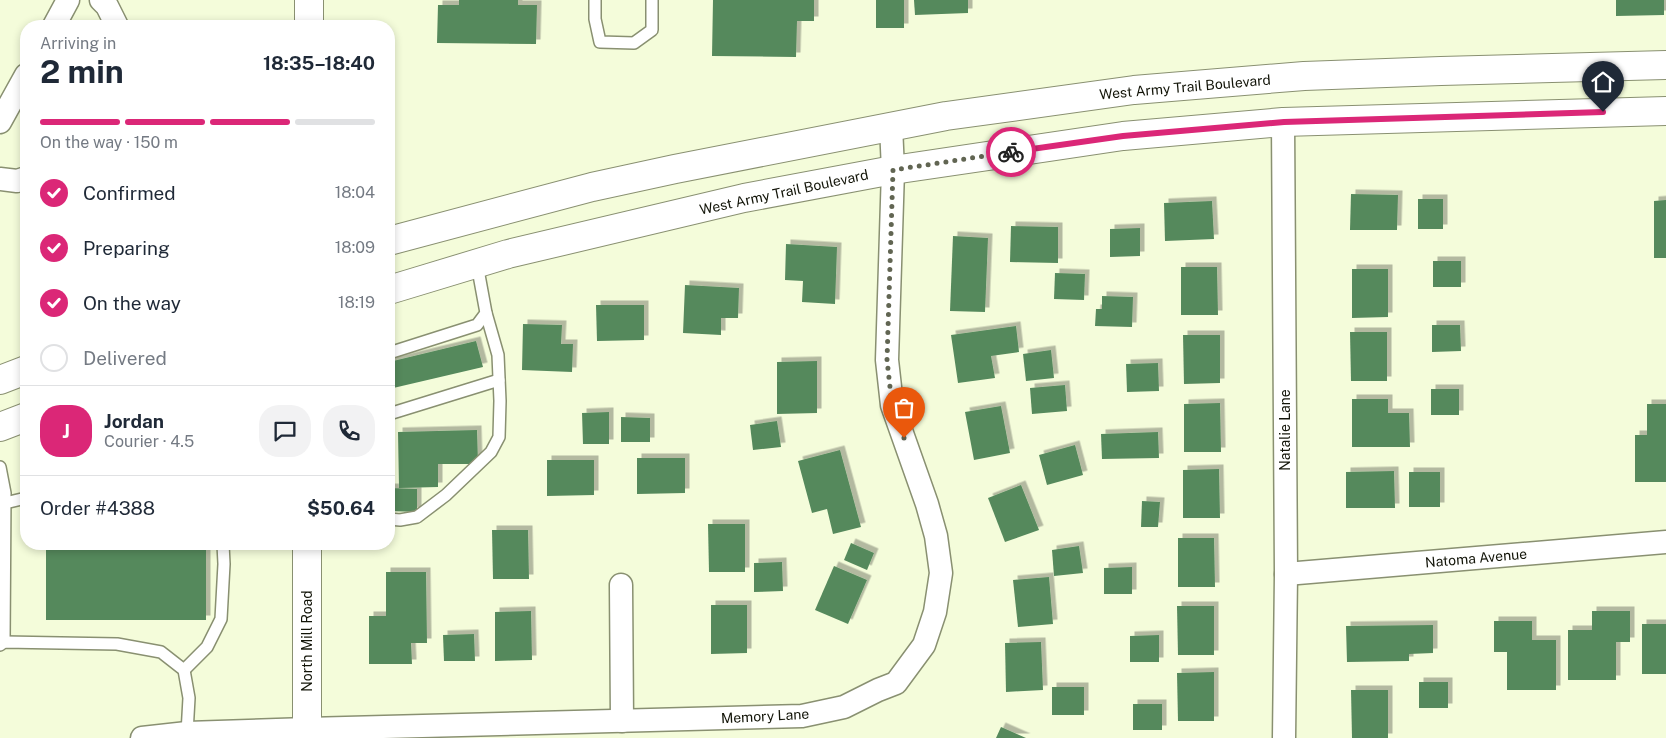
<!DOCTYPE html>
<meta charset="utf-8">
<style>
:root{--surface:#fff;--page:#f2f2f3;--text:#1f2937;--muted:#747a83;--line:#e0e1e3;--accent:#db2777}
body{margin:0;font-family:"Public Sans",sans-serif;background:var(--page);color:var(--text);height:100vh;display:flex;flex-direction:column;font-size:19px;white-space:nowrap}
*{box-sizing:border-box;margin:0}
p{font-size:16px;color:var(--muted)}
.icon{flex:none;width:28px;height:28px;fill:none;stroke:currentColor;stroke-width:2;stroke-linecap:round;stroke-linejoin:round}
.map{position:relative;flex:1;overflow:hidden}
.sheet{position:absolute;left:20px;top:20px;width:375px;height:530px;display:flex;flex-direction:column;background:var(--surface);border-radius:20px;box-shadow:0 2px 8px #0003}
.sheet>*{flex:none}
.pin{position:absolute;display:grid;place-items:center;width:42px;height:42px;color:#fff;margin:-51px -21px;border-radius:50% 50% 50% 0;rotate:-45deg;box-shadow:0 0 5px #0007}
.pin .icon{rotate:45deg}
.courier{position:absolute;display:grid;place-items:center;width:50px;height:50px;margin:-25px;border:4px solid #db2777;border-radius:50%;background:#fff;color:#222;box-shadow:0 1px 6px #0007}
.summary em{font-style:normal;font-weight:700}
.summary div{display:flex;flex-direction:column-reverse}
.summary{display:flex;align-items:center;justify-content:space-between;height:85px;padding:0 20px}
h1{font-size:32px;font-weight:700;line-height:38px}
.bar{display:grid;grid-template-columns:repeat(4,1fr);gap:8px 5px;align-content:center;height:60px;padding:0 20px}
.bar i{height:6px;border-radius:4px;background:var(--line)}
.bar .selected{background:var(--accent)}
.bar p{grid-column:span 4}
.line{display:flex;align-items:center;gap:12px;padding:0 20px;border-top:1px solid var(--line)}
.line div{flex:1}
.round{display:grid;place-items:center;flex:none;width:52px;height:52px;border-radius:20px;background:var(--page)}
ol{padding:0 20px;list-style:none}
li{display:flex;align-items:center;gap:15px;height:55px}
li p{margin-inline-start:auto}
li .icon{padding:5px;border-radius:50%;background:var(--accent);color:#fff;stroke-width:4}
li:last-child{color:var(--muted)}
li i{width:28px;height:28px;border:2px solid var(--line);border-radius:50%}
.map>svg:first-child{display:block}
.building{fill:#55895c;filter:url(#shadow)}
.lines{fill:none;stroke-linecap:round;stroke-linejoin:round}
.lane-casing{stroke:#899071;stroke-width:14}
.street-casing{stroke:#899071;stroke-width:25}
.secondary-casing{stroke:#899071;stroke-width:30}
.lane{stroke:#fff;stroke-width:11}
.street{stroke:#fff;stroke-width:22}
.secondary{stroke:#fff;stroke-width:28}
.done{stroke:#616552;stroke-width:5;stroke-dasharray:0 9}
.route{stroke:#db2777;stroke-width:6}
.labels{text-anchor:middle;stroke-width:4;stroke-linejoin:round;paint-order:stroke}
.street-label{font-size:14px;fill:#121408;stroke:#fff}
</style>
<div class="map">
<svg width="1666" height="738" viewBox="0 0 1666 738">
<defs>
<filter id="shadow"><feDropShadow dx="4.5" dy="-4.5" stdDeviation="0" flood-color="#0004"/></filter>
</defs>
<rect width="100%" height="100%" fill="#f4fcda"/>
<!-- building -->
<g class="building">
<polygon points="459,0 518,0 518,5 537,5 536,44 437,43 438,5 459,5"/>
<polygon points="713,0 814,0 814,21 797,21 796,57 712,56"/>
<rect x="876" y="0" width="28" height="28"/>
<polygon points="914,0 968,0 968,13 915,15"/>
<polygon points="1616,0 1664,0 1664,15 1616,16"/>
<polygon points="1351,194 1398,195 1397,230 1350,230"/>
<rect x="1418" y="199" width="25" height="30"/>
<polygon points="1666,200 1666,258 1654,258 1654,201"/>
<polygon points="1212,201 1214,239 1165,241 1164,203"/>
<polygon points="1011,226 1058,227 1058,263 1010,262"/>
<polygon points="1140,228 1140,256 1110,257 1110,229"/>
<polygon points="953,236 988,238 985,312 950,311"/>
<polygon points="786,244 837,247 835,304 802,302 803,281 785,280"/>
<rect x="1433" y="261" width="28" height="26"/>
<polygon points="1181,267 1217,267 1218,315 1181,315"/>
<polygon points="1352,269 1388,269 1388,317 1352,318"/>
<polygon points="1055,273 1085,274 1084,300 1054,299"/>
<polygon points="685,285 739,288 738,318 721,318 721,335 683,333"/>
<polygon points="1102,296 1133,297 1132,327 1095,326 1096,309 1102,309"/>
<polygon points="596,305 644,305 644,340 597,341"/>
<polygon points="523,324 562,325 561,344 573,344 572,372 522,370"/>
<polygon points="1432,325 1460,325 1461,351 1432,352"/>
<polygon points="1016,326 1019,352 991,356 995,378 958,383 951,335"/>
<polygon points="1350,332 1387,332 1387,381 1351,381"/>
<polygon points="1183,335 1220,335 1220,383 1184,384"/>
<polygon points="476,341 483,367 389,389 389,362"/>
<polygon points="1051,350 1054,378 1026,381 1023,354"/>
<polygon points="817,361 817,413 777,414 777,362"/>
<polygon points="1158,363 1159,391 1127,392 1126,364"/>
<polygon points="1065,385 1067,411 1032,414 1030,388"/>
<rect x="1431" y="389" width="28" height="26"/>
<polygon points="1352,399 1388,399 1388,413 1409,413 1410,447 1352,447"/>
<polygon points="1220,403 1221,452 1184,452 1184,404"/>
<polygon points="1647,404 1666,404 1666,482 1635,482 1635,435 1647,435"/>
<polygon points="1001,406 1010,453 974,460 965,412"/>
<polygon points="609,412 609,444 583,444 582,413"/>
<polygon points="621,417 650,418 650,442 621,442"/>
<polygon points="777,421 781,447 753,450 750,425"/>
<polygon points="477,430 478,464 438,464 438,487 399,488 398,432"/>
<polygon points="1158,432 1159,458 1102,459 1101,434"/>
<polygon points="1075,445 1083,475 1047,485 1039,455"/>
<polygon points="840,450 861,527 833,534 827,509 812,513 798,461"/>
<polygon points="637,458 685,458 685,493 637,494"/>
<polygon points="547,460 594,460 594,495 547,496"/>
<polygon points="1219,469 1220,518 1183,518 1183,470"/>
<polygon points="1394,471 1395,508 1346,508 1346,472"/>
<rect x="1409" y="472" width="31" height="35"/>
<polygon points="1021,485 1039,530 1005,542 988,498"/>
<polygon points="389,488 417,489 417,512 389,511"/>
<polygon points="1142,501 1160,502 1158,527 1141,527"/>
<polygon points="708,524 745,524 745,572 709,572"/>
<polygon points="492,530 528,530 529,579 493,579"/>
<polygon points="1178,538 1214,538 1215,587 1178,587"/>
<polygon points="851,543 874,553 867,570 844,560"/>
<rect x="46" y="544" width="160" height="76"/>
<polygon points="1079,546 1083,573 1054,576 1052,550"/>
<polygon points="782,562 783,591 754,592 754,563"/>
<polygon points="834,566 867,580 848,624 815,610"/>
<polygon points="1132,567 1132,594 1104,594 1104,568"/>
<polygon points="386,572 426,572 427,643 411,643 412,664 369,664 369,616 386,616"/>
<polygon points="1049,577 1053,624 1018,627 1013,580"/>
<polygon points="711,605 747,605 747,653 711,654"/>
<polygon points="1177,606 1214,606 1214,655 1178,655"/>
<polygon points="531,611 532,660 495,661 495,612"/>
<polygon points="1592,611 1630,611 1630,642 1616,642 1616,680 1568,680 1568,630 1592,630"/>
<polygon points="1494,621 1532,621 1532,640 1556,640 1556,690 1507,690 1507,652 1494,652"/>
<rect x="1642" y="624" width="24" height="50"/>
<polygon points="1433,625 1433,653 1409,654 1409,661 1347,662 1346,626"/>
<polygon points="474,634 475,661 444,661 443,635"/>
<polygon points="1159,635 1159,662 1130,662 1130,636"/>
<polygon points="1041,642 1043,690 1006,692 1005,643"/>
<polygon points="1214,672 1214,721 1178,721 1177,673"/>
<rect x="1419" y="682" width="29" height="26"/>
<rect x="1052" y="687" width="32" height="28"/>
<polygon points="1351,690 1388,690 1388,738 1352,738"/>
<rect x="1133" y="704" width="29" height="26"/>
<polygon points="1001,727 1026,738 996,738"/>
</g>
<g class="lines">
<defs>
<g id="lane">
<polyline points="595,0 595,19 600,42 634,43 652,30 652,0"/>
<polyline points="389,353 477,325 486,313 477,264"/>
<polyline points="389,414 499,380"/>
<polyline points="0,467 5,493 4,642"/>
<polyline points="5,503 26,498"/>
<polyline points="389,519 400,520 417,517 446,495 491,452 499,437 500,401 498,355 486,313"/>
<polyline points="0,645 4,642 117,644 161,652 184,670 189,698 187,733"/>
<polyline points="184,670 207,647 221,619 224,564 223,544"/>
</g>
<g id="street">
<polyline points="101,0 107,6 117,26"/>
<polyline points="54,26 68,0"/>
<polyline points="0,122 26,75"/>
<polyline points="1283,122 1286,574 1284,738"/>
<polyline points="0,179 17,181 26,178"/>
<polyline points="1286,574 1666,542"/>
<polyline points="621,585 622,721"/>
<polyline points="142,738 187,733 307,729 802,716 844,707 878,690 896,683 924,645 935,612 941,573 936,536 927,504 892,405 887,360 893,170 891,126"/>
</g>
<g id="secondary">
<polyline points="309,26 309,0"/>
<polyline points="389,241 592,187 675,169 946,116 1134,90 1304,76 1441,71 1666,65"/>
<polyline points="389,290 508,254 744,198 893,170 1123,136 1283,122 1666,111"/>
<polyline points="0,380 26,370"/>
<polyline points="0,427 26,417"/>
<polyline points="307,738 307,544"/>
</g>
</defs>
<!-- lane casing -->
<use href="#lane" class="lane-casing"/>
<!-- street casing -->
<use href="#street" class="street-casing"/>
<!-- secondary casing -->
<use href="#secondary" class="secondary-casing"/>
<!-- lane -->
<use href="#lane" class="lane"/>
<!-- street -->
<use href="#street" class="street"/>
<!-- secondary -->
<use href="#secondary" class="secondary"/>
</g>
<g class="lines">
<!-- done -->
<polyline class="done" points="904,438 892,405 887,360 893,170 1011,152"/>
<!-- route -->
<polyline class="route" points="1011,152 1123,136 1284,122 1603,112"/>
</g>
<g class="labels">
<!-- street labels -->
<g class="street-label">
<text transform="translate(1185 87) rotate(-5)" y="5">West Army Trail Boulevard</text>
<text transform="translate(784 192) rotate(-12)" y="5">West Army Trail Boulevard</text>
<text transform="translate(1285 430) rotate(-90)" y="5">Natalie Lane</text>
<text transform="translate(1476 558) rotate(-5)" y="5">Natoma Avenue</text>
<text transform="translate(307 641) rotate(-90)" y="5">North Mill Road</text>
<text transform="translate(765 716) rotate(-3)" y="5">Memory Lane</text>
</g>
</g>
</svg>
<div class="pin" style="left:904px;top:438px;background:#ea580c"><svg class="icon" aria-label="bag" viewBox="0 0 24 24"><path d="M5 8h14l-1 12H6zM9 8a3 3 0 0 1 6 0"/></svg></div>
<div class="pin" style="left:1603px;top:112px;background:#1f2937"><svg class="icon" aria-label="home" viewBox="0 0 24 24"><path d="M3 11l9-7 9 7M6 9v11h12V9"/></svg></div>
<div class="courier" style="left:1011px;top:152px"><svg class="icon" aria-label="bike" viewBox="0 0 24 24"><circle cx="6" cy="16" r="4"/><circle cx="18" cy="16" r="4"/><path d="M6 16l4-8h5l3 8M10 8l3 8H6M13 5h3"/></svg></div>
<section class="sheet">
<div class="summary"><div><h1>2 min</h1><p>Arriving in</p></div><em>18:35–18:40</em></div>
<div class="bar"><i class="selected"></i><i class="selected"></i><i class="selected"></i><i></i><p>On the way · 150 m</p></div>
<ol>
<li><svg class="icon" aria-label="check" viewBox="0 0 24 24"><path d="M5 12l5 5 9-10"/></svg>Confirmed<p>18:04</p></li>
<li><svg class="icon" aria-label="check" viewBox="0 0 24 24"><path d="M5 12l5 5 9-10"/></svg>Preparing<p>18:09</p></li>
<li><svg class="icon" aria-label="check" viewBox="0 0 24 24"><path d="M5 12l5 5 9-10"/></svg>On the way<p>18:19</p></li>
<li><i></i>Delivered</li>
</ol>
<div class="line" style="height:90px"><b class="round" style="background:var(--accent);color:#fff">J</b><div><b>Jordan</b><p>Courier · 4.5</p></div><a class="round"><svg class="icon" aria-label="chat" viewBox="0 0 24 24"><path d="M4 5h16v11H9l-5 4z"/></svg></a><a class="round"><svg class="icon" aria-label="phone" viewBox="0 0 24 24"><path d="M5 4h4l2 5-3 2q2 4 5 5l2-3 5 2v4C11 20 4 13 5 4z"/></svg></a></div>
<div class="line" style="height:65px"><div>Order #4388</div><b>$50.64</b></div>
</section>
</div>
